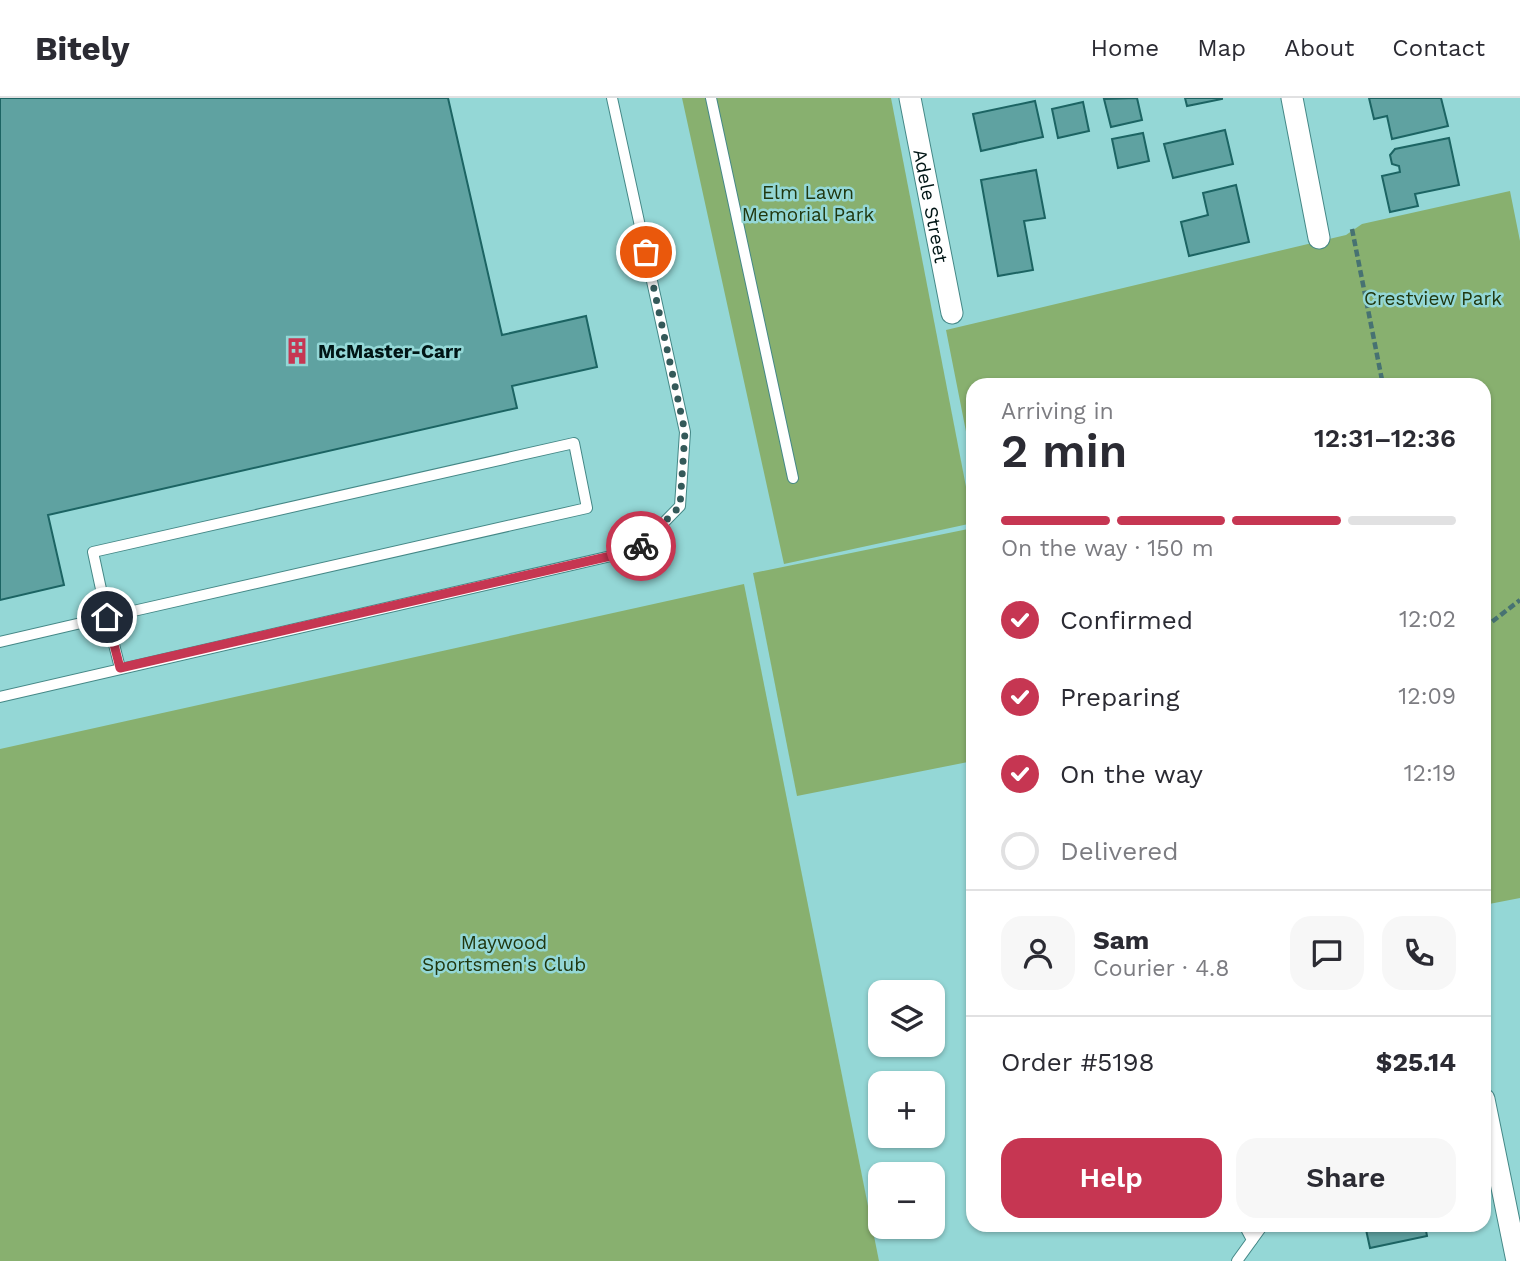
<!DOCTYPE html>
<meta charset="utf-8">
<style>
:root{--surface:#fff;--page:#f7f7f7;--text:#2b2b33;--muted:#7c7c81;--line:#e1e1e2;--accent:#c63652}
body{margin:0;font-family:"Work Sans",sans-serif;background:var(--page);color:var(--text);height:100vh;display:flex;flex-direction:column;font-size:26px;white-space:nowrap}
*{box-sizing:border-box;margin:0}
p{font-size:23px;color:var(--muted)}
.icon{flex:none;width:38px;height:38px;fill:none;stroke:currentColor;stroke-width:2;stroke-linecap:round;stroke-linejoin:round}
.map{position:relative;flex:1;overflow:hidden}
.side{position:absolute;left:966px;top:280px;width:525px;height:854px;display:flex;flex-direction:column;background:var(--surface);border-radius:21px;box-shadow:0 2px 5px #0004}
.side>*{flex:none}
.buttons{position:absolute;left:868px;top:882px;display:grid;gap:14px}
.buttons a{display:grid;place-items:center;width:77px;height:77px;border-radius:14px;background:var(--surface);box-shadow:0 2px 5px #0004;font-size:35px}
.pin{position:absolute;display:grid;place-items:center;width:60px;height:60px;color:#fff;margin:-30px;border:4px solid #fff;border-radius:50%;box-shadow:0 2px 7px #0007}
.courier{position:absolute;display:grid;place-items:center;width:70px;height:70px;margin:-35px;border:5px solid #c63652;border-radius:50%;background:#fff;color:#222;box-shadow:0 2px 9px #0007}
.summary em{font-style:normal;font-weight:600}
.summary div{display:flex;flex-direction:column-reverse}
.summary{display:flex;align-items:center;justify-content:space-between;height:119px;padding:0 35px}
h1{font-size:46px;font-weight:600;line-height:52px}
.bar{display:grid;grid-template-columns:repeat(4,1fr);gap:10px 7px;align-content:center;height:84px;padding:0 35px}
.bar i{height:9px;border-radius:5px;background:var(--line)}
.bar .selected{background:var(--accent)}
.bar p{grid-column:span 4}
.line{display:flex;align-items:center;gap:18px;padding:0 35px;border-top:2px solid var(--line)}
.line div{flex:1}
.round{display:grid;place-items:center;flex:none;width:74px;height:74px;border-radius:21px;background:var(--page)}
ol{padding:0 35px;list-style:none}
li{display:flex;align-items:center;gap:21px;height:77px}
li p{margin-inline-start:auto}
li .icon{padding:7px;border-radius:50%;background:var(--accent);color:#fff;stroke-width:4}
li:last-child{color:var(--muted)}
li i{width:38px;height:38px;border:4px solid var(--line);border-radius:50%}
.button{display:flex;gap:14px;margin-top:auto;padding:14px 35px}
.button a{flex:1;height:80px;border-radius:21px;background:var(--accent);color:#fff;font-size:28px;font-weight:600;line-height:80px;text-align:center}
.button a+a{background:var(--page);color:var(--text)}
header{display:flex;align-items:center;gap:42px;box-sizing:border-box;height:98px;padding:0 35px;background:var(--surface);border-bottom:2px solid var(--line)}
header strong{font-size:33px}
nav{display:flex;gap:38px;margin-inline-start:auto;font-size:24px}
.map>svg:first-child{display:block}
.green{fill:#88b06f}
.building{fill:#5fa2a1;stroke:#1c6463;stroke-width:2}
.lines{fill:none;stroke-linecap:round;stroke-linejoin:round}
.service-casing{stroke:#458887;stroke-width:12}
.minor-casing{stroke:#458887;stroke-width:23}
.path{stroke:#477272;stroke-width:4.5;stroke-dasharray:7 3.5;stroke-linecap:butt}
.service{stroke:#fff;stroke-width:10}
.minor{stroke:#fff;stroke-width:21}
.done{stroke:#345959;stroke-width:7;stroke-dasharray:0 12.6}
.route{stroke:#c63652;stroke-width:9}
.labels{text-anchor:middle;stroke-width:5;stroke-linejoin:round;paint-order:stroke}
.park-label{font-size:19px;fill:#20370f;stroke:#94d7d6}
.street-label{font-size:19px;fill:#001515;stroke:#94d7d6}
.poi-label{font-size:19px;font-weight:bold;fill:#001515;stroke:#94d7d6;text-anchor:start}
</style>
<header>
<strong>Bitely</strong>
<nav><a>Home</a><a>Map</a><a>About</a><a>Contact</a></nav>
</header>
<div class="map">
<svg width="1520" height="1163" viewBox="0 0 1520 1163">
<rect width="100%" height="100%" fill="#94d7d6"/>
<!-- green -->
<g class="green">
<polygon points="682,0 891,0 973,425 784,466"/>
<polygon points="1510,93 1520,143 1520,800 1484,807 1484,287 973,287 973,369 946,232 1346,137 1362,126"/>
<polygon points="973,430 973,663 797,698 753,475"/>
<polygon points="744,486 879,1163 0,1163 0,651"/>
</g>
<!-- building -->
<g class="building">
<polygon points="0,0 448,0 502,237 586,218 597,269 512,288 517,310 48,417 64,487 0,502"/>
<polygon points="1137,0 1142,22 1111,29 1104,1"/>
<polygon points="1185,0 1222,0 1222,1 1187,8"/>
<polygon points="1369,0 1441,0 1448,28 1392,41 1387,18 1374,21"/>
<polygon points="1035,3 1043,39 981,53 973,16"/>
<polygon points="1083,4 1089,33 1058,40 1052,11"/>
<polygon points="1225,32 1233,66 1173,80 1164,46"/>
<polygon points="1143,35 1149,63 1118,70 1112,41"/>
<polygon points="1449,40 1459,87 1415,96 1418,108 1390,114 1382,78 1400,74 1399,68 1392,66 1390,57 1395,51"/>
<polygon points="1036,72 1045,120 1024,123 1033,172 998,178 981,82"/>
<polygon points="1236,87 1249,144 1189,158 1181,124 1208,117 1203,95"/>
<polygon points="1365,1127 1425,1127 1427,1138 1370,1150"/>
</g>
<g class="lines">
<defs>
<g id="service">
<polyline points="711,0 793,380"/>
<polyline points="0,544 107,519 93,454 574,345 587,410 107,519 120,570"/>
<polyline points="0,599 637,452 680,408 685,334 612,0"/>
<polyline points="1244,1127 1252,1142"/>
<polyline points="1237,1163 1263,1127"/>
</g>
<g id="minor">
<path id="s1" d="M 910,0 L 952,215"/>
<polyline points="1292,0 1319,140"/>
<polyline points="1484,1001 1517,1163"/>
</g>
</defs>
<!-- service casing -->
<use href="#service" class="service-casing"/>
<!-- minor casing -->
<use href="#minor" class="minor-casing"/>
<!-- path -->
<g class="path">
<polyline points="1352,131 1383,287"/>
<polyline points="1484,530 1520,502"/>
</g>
<!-- service -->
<use href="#service" class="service"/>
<!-- minor -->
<use href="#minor" class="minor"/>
</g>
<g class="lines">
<!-- done -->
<polyline class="done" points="641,448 680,408 685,334 646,154"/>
<!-- route -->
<polyline class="route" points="107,519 120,570 637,452 641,448"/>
</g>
<!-- icons -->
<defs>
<symbol id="building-bare" viewBox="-9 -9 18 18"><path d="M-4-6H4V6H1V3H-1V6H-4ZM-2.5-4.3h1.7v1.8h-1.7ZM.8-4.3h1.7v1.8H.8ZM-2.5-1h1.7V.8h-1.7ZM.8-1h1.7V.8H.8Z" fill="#c63652" stroke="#94d7d6" stroke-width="2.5" paint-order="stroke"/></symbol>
</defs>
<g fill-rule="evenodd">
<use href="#building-bare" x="278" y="234" width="38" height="38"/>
</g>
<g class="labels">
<!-- park labels -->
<g class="park-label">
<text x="808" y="101">Elm Lawn<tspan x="808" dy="22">Memorial Park</tspan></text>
<text x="1433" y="207">Crestview Park</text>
<text x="504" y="851">Maywood<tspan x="504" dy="22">Sportsmen's Club</tspan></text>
</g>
<!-- street labels -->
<g class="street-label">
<text dy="7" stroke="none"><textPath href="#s1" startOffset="110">Adele Street</textPath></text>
</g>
<!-- poi labels -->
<g class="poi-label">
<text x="318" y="260">McMaster-Carr</text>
</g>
</g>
</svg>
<div class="buttons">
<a><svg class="icon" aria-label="layers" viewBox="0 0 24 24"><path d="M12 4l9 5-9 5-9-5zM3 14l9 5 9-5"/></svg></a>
<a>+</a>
<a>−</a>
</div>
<div class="pin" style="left:646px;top:154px;background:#ea580c"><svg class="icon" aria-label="bag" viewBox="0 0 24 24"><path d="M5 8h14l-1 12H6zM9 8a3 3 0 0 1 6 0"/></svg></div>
<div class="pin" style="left:107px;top:519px;background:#1f2937"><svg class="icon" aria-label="home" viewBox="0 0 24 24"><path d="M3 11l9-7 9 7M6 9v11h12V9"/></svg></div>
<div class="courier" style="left:641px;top:448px"><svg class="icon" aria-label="bike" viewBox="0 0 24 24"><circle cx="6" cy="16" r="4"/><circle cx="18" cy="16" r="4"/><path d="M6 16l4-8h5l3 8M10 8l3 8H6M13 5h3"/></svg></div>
<section class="side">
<div class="summary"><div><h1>2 min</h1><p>Arriving in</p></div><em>12:31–12:36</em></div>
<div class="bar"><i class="selected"></i><i class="selected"></i><i class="selected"></i><i></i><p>On the way · 150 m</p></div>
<ol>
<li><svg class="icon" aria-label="check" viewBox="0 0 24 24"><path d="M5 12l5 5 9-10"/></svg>Confirmed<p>12:02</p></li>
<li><svg class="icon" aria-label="check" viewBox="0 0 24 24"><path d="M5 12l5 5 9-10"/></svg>Preparing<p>12:09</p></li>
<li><svg class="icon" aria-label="check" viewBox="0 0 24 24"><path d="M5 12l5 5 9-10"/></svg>On the way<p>12:19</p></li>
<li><i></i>Delivered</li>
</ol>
<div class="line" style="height:126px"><a class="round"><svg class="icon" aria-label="person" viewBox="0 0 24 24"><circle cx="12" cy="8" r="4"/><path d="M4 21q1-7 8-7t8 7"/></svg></a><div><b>Sam</b><p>Courier · 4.8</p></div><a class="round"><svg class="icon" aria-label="chat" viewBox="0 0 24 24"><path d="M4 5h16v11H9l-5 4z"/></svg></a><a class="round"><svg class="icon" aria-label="phone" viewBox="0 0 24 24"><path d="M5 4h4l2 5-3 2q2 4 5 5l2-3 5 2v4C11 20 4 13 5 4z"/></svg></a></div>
<div class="line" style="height:91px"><div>Order #5198</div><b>$25.14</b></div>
<div class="button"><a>Help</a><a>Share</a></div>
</section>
</div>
